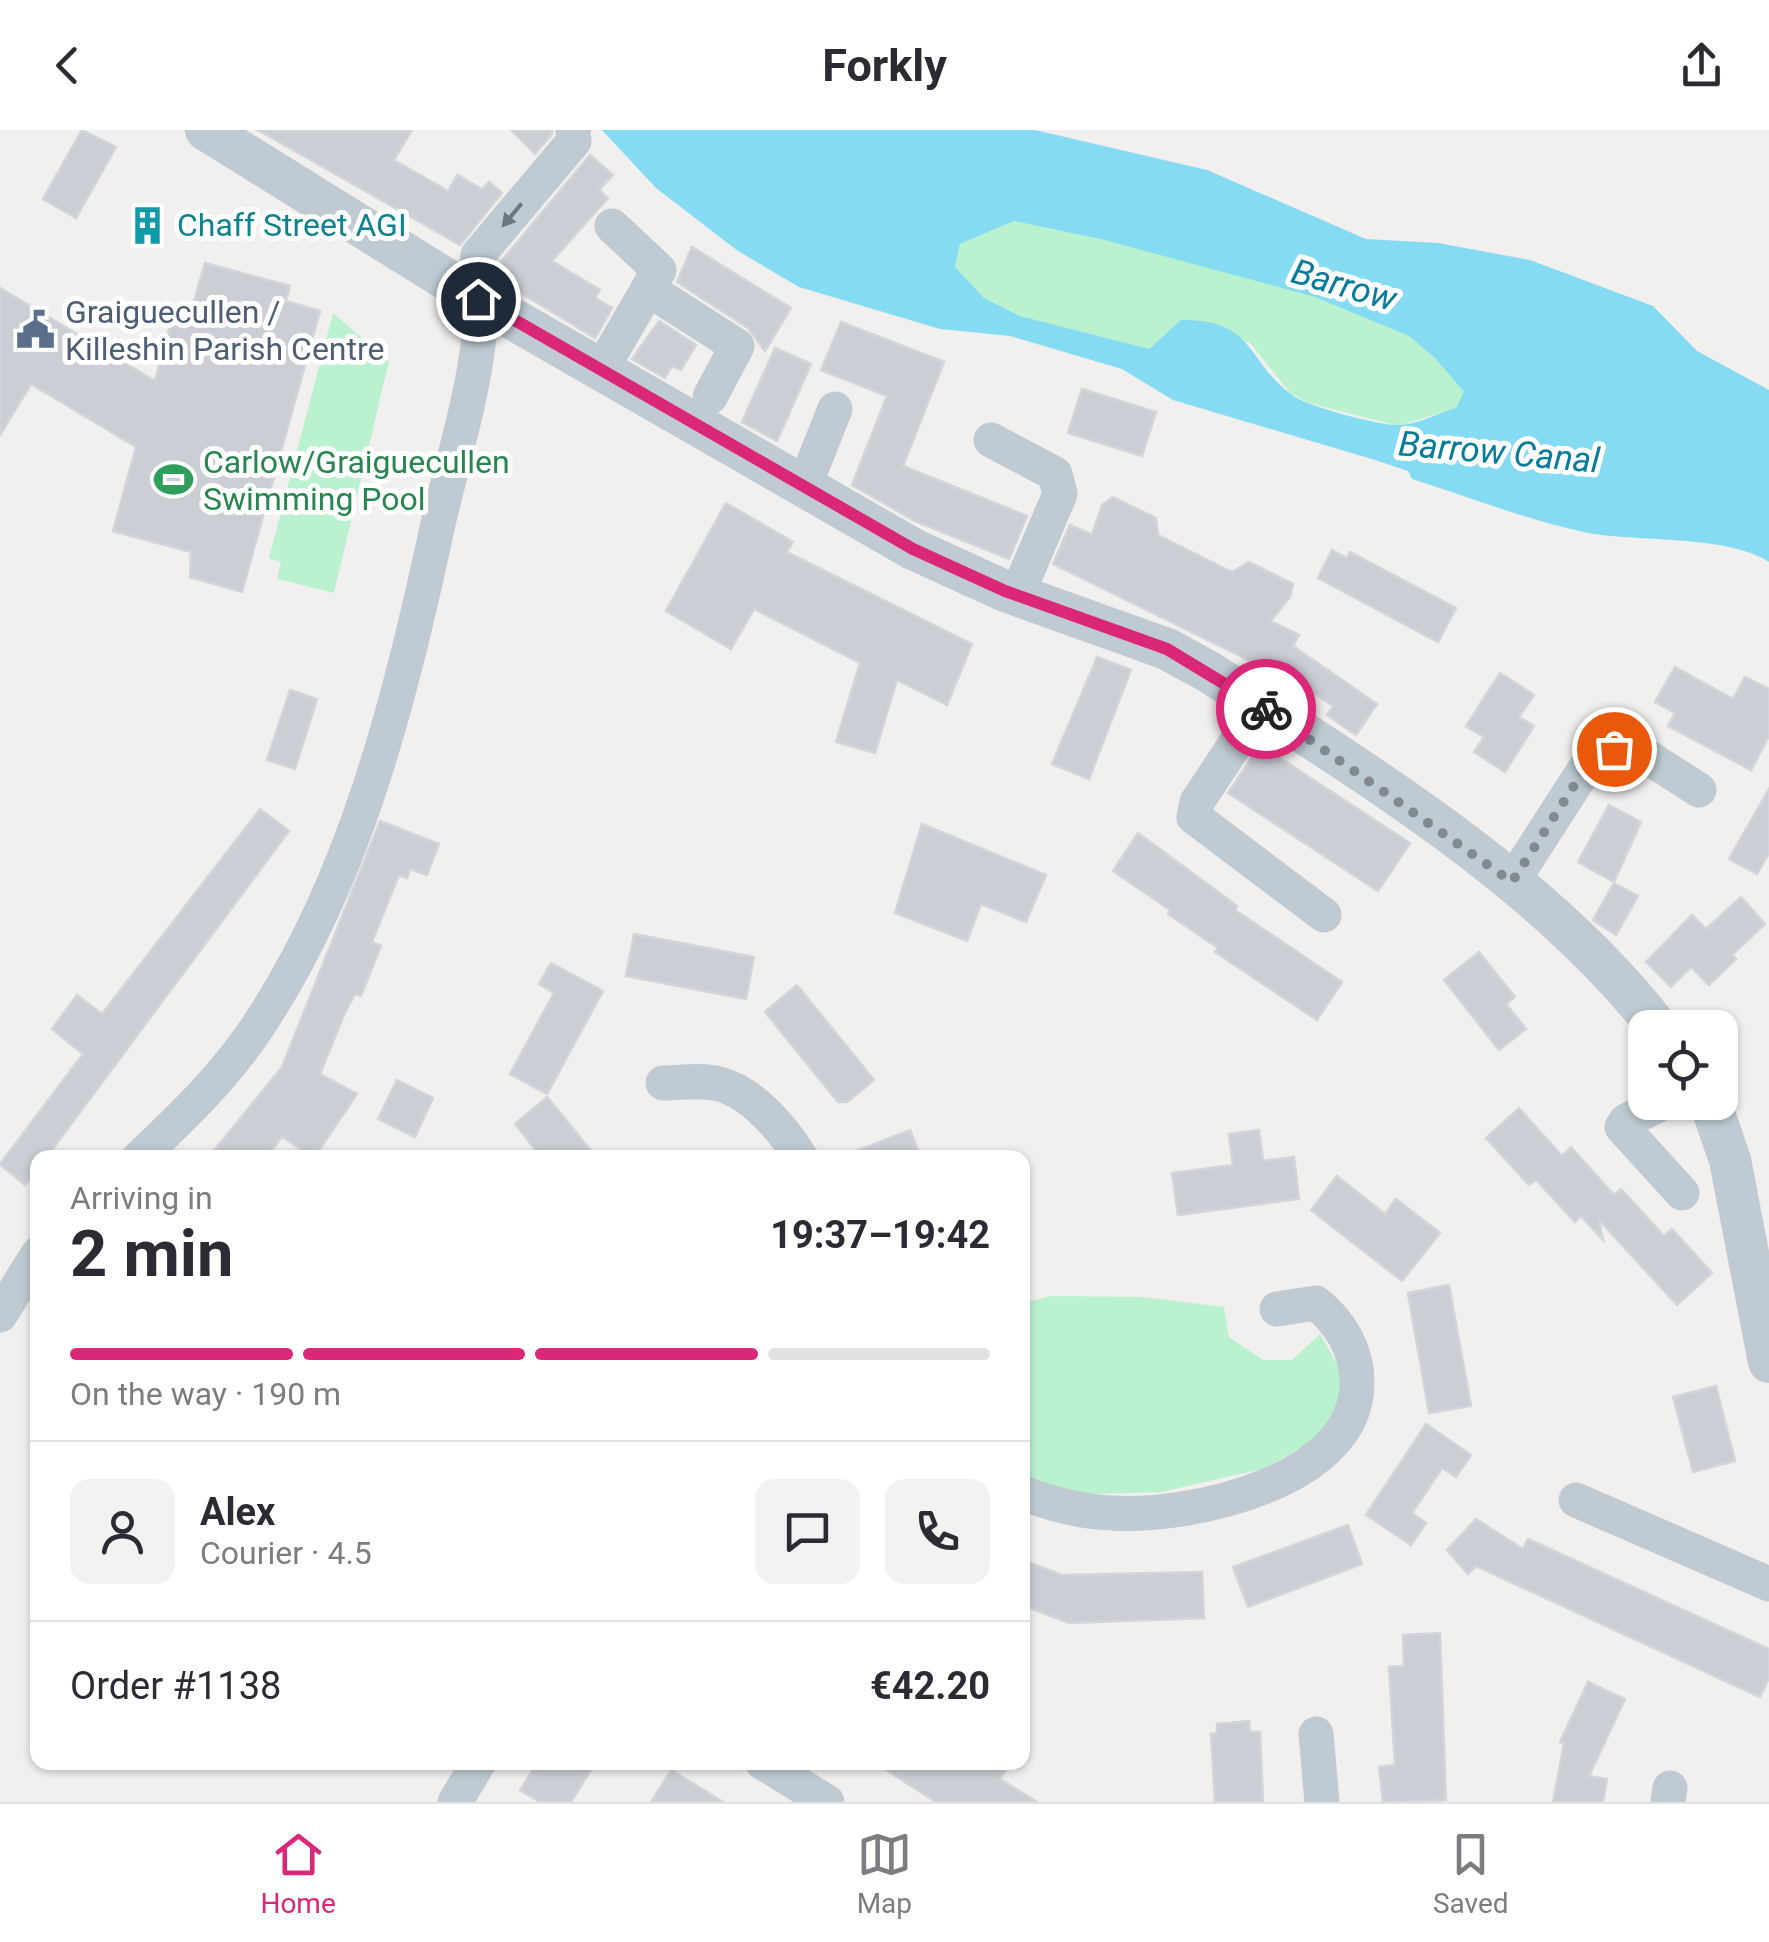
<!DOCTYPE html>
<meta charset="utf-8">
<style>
:root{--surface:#fff;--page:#f2f2f3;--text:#2b2b33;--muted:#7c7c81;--line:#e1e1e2;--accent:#db2777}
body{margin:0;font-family:Roboto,sans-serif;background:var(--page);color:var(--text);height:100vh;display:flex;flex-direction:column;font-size:38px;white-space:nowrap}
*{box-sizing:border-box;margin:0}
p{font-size:32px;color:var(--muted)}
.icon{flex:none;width:55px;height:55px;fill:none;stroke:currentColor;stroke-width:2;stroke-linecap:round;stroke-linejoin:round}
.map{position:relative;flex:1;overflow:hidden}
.panel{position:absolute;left:30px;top:1020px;width:1000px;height:620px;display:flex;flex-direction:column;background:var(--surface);border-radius:20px;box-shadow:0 2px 8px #0004}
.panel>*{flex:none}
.controls{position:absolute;left:1628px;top:880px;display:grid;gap:20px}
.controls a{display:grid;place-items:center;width:110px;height:110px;border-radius:20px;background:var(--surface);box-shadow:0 2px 8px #0004;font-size:50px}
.pin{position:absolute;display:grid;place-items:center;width:85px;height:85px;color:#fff;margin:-42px;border:5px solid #fff;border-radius:50%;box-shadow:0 2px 10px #0007}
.courier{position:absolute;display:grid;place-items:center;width:100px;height:100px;margin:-50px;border:8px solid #db2777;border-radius:50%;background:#fff;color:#222;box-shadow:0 2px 12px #0007}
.summary em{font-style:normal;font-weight:700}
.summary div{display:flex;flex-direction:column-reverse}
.summary{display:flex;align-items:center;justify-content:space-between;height:170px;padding:0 40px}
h1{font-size:65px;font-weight:700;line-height:75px}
.bar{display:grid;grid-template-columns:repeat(4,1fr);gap:15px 10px;align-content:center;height:120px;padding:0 40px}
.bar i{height:12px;border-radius:8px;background:var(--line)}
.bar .selected{background:var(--accent)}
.bar p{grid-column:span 4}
.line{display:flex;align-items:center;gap:25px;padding:0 40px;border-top:2px solid var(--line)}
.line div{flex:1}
.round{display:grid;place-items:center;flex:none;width:105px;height:105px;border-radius:20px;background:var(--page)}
header{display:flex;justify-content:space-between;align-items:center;height:130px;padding:0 40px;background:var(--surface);font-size:45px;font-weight:700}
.menu{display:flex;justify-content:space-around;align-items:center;height:140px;border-top:2px solid var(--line);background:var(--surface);font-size:28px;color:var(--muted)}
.menu a{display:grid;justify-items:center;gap:5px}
.menu .selected{color:var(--accent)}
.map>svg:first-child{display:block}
.green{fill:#baf2d0}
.water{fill:#85dcf2;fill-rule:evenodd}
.building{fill:#cbced4;stroke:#d3d5db;stroke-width:2.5}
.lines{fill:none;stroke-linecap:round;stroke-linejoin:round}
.minor{stroke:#bfcad2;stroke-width:35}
.tertiary{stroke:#bfcad2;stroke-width:42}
.oneway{fill:#6a7681}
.done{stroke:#828991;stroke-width:10;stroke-dasharray:0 18}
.route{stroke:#db2777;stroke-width:12}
.labels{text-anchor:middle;stroke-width:10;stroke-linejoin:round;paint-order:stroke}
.culture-label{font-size:32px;fill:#0d838f;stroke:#fff;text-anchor:start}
.service-label{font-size:32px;fill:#4e5e75;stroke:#fff;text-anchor:start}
.leisure-label{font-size:32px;fill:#27864d;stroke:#fff;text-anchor:start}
.water-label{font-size:35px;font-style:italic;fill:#057c9c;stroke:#fff}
</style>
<header><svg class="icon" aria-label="back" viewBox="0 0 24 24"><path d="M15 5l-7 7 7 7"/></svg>Forkly<svg class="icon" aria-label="share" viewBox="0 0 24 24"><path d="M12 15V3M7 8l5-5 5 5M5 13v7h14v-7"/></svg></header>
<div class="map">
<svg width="1769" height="1672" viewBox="0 0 1769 1672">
<rect width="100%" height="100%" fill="#f2efef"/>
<!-- green -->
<g class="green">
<polygon points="1014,91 1101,108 1315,166 1409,206 1435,228 1464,262 1457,278 1398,296 1309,273 1291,264 1249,212 1164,205 1149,219 1131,218 1020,186 984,168 955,137 960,114"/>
<polygon points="333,183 389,231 334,463 277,449 281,432 269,428"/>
<polygon points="1052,1166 1143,1167 1224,1177 1229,1207 1263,1230 1292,1230 1320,1204 1339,1237 1341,1267 1318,1308 1263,1339 1161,1362 1073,1365 1023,1347 1022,1173"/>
</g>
<!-- water -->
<path class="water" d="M 602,0 L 1035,0 L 1207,40 L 1366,109 L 1438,113 L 1530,130 L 1653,176 L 1697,221 L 1769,260 L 1769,432 C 1728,405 1639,412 1588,403 C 1529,391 1470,367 1412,349 L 1408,341 L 1375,330 L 1173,270 L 1122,239 L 1010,206 L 940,199 L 799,157 L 738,121 L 656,58 ZM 1014,91 L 1101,109 L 1315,167 L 1409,206 L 1435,228 L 1464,262 L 1456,278 C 1439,283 1414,296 1396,295 C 1375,294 1308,277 1292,265 C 1246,231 1255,189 1181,190 L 1149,219 L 1020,186 L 984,168 L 955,137 L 960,114 Z"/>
<!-- building -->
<g class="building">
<polygon points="82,0 116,17 76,88 43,69"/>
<polygon points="258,0 412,0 394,30 448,61 457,45 482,59 489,52 502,63 460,115"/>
<polygon points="511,0 552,0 552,4 535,24"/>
<polygon points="590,25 613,45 599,60 608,68 552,131 600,160 595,168 612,178 595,208 498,149 504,140 499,134"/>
<polygon points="692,117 791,178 765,221 748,198 677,152"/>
<polygon points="205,133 290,156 286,171 320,181 242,462 190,447 191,422 113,401 136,317 31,254 0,305 0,158 155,251 175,177 191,181"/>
<polygon points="659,191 696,215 681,240 672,236 665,248 632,229"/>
<polygon points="841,192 944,232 903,336 1027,386 1009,429 915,391 852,355 887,266 821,240"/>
<polygon points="775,218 811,234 777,311 742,292"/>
<polygon points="1082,259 1156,282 1142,326 1068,303"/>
<polygon points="1113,367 1156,388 1158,405 1232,442 1249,432 1293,454 1290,467 1271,491 1299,505 1293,516 1377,574 1356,605 1327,585 1333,576 1281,541 1279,545 1053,434 1070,395 1092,405 1102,375"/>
<polygon points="726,373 793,412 787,422 972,514 947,575 897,550 875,623 836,612 860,533 754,479 731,519 666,481"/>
<polygon points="1332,420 1347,428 1350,422 1456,478 1438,512 1318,448"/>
<polygon points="1097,527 1131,540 1089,649 1052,634"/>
<polygon points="1675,537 1733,569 1745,547 1769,559 1769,606 1751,640 1668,596 1675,583 1655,572"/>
<polygon points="1500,543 1534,565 1519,587 1534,596 1505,642 1474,622 1484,607 1466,596"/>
<polygon points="290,560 317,569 295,639 267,630"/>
<polygon points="1260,615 1410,713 1378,761 1228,663"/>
<polygon points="1769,659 1769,723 1757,744 1729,729"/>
<polygon points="1609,675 1641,692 1614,752 1578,732"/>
<polygon points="260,679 289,701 46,1028 38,1028 38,1038 25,1055 0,1034 83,924 52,899 77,865 102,884"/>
<polygon points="380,691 439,714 427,745 410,739 407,748 399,745 372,812 381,816 361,866 355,864 344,885 320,944 357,964 314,1028 282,1007 266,1028 208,1028 282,937"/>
<polygon points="922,694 1046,745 1026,792 981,774 967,811 895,783"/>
<polygon points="1138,703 1237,776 1235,780 1342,852 1317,890 1215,822 1218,818 1168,784 1170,780 1113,741"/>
<polygon points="1614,753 1638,766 1616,805 1593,790"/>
<polygon points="1741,767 1765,794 1732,825 1736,829 1709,855 1691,837 1671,857 1646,832 1692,785 1706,799"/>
<polygon points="634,804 754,827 746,869 626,846"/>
<polygon points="1479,822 1515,867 1506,874 1526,899 1499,920 1444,850"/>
<polygon points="551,833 603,861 547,964 510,944 554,863 539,854"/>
<polygon points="797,855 874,950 847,972 838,972 765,882"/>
<polygon points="397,950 433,968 415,1007 378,989"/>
<polygon points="547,967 567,991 597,1028 542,1028 515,994"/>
<polygon points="1519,978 1562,1026 1571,1017 1614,1065 1621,1059 1664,1106 1672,1099 1712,1143 1677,1175 1599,1090 1603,1110 1581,1086 1575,1092 1536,1050 1529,1055 1486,1008"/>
<polygon points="910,1000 921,1028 845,1028 844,1026"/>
<polygon points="1259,1000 1263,1031 1294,1027 1299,1069 1178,1085 1172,1043 1233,1035 1229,1004"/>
<polygon points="1337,1046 1385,1084 1396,1069 1440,1103 1402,1151 1311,1080"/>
<polygon points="1449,1155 1471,1276 1429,1283 1408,1163"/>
<polygon points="1716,1256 1735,1331 1693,1342 1673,1267"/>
<polygon points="1426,1294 1471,1325 1456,1347 1442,1338 1412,1383 1426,1393 1411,1415 1366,1385"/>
<polygon points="1476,1389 1523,1419 1528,1409 1769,1519 1769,1548 1760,1567 1476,1436 1468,1444 1447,1420"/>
<polygon points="1348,1395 1362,1434 1248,1477 1233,1437"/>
<polygon points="1022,1430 1062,1445 1202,1442 1204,1488 1069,1493 1022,1475"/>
<polygon points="1440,1503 1446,1670 1383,1672 1379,1637 1395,1635 1389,1537 1404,1536 1403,1505"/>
<polygon points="1588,1552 1625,1569 1589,1646 1607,1649 1603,1672 1553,1672 1564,1614 1560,1612"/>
<polygon points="1249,1591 1250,1602 1260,1602 1263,1672 1215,1672 1211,1604 1217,1603 1217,1594"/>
<polygon points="538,1632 596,1632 571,1672 540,1672 520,1660"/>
<polygon points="874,1632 1010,1632 1000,1649 1037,1672 936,1672"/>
<polygon points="671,1640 723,1672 651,1672"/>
</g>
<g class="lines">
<!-- minor -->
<g class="minor">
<polyline points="648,159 737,216 710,267"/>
<polyline points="601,240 659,140 612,96"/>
<polyline points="991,310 1055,344 1060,364 1017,465"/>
<polyline points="804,357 835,279"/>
<polyline points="1261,575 1197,672 1194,687 1324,785"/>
<polyline points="1512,752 1588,634 1615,619 1646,626 1699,660"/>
<path d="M 663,953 C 681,953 701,949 719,954 C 752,962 784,1000 801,1028"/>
<polyline points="1664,972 1626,991 1622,997 1682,1063"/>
<path d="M 139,1028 C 180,989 220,951 252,905 C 355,755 400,569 438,394 C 452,333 472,270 479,208 C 482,180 474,153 478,125 L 574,11 L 573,0"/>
<polyline points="0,1185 38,1124"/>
<path d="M 1022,1363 C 1052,1374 1080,1382 1112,1383 C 1190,1388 1358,1352 1357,1252 C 1357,1220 1340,1192 1316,1173 L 1277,1179"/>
<polyline points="1576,1370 1769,1454"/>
<polyline points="1316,1604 1322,1672"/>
<polyline points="762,1632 827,1672"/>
<polyline points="455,1672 479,1632"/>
<polyline points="1668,1672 1670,1658"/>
</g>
<!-- tertiary -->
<g class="tertiary">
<path d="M 206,0 L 478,169 L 913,419 L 1005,461 L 1167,519 L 1209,542 C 1362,641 1545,751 1658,898"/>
<polyline points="1710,972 1730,1030 1769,1232"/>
</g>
</g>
<!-- one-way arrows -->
<defs><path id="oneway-solid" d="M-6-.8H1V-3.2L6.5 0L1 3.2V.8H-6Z" transform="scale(2.5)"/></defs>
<use class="oneway" href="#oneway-solid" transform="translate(512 85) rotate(130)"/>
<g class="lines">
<!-- done -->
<polyline class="done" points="1266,579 1512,752 1588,634 1614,619"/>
<!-- route -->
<polyline class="route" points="478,169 913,419 1005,461 1167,519 1266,579"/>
</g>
<!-- icons -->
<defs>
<symbol id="building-bare" viewBox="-9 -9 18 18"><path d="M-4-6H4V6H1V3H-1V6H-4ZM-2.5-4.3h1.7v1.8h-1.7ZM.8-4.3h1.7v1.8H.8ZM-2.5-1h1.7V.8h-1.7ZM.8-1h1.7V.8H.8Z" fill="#0f9aa8" stroke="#fff" stroke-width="2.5" paint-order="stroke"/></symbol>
<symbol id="civic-bare" viewBox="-9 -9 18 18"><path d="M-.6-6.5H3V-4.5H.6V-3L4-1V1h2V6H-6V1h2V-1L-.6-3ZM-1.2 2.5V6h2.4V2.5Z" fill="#5c6f8a" stroke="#fff" stroke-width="2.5" paint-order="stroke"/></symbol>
<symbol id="stadium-bare" viewBox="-9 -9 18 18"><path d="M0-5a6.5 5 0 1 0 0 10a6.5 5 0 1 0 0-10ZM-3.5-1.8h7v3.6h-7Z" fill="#2e9e5b" stroke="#fff" stroke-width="2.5" paint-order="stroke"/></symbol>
</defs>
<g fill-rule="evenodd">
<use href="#building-bare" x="120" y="68" width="55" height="55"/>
<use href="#civic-bare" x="8" y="172" width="55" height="55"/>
<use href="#stadium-bare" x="146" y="322" width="55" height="55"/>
</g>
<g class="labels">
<!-- culture labels -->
<g class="culture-label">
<text x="177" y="106">Chaff Street AGI</text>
</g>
<!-- service labels -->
<g class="service-label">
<text x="65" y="193">Graiguecullen /<tspan x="65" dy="37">Killeshin Parish Centre</tspan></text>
</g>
<!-- leisure labels -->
<g class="leisure-label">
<text x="203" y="343">Carlow/Graiguecullen<tspan x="203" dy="37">Swimming Pool</tspan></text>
</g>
<!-- water labels -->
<g class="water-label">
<text transform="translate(1344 155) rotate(16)" y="12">Barrow</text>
<text transform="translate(1499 322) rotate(5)" y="12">Barrow Canal</text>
</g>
</g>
</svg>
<div class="controls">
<a><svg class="icon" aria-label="locate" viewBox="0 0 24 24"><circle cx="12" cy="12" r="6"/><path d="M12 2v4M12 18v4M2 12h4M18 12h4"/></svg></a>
</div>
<div class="pin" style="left:1614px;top:619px;background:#ea580c"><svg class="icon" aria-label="bag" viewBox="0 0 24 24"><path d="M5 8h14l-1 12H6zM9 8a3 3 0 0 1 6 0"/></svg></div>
<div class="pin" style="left:478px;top:169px;background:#1f2937"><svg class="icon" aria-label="home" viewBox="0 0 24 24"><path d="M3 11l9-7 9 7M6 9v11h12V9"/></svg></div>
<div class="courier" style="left:1266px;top:579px"><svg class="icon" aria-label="bike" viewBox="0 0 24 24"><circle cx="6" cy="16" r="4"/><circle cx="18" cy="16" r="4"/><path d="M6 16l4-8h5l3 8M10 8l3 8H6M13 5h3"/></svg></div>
<section class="panel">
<div class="summary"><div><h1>2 min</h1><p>Arriving in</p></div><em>19:37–19:42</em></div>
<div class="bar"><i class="selected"></i><i class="selected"></i><i class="selected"></i><i></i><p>On the way · 190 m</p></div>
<div class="line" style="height:180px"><a class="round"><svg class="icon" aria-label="person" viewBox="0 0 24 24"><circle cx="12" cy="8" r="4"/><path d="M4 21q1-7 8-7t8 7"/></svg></a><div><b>Alex</b><p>Courier · 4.5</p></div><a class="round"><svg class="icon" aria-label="chat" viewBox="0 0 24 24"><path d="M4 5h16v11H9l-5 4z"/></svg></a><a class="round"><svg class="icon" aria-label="phone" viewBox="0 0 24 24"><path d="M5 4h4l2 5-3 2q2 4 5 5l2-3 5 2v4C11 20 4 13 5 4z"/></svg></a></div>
<div class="line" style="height:130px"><div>Order #1138</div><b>€42.20</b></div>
</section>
</div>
<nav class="menu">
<a class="selected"><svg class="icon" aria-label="home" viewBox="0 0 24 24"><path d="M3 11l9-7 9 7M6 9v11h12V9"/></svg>Home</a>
<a><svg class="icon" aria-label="map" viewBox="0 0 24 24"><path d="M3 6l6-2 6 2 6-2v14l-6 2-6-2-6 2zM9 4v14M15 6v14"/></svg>Map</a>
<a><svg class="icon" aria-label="saved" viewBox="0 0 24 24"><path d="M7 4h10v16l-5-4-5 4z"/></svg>Saved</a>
</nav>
